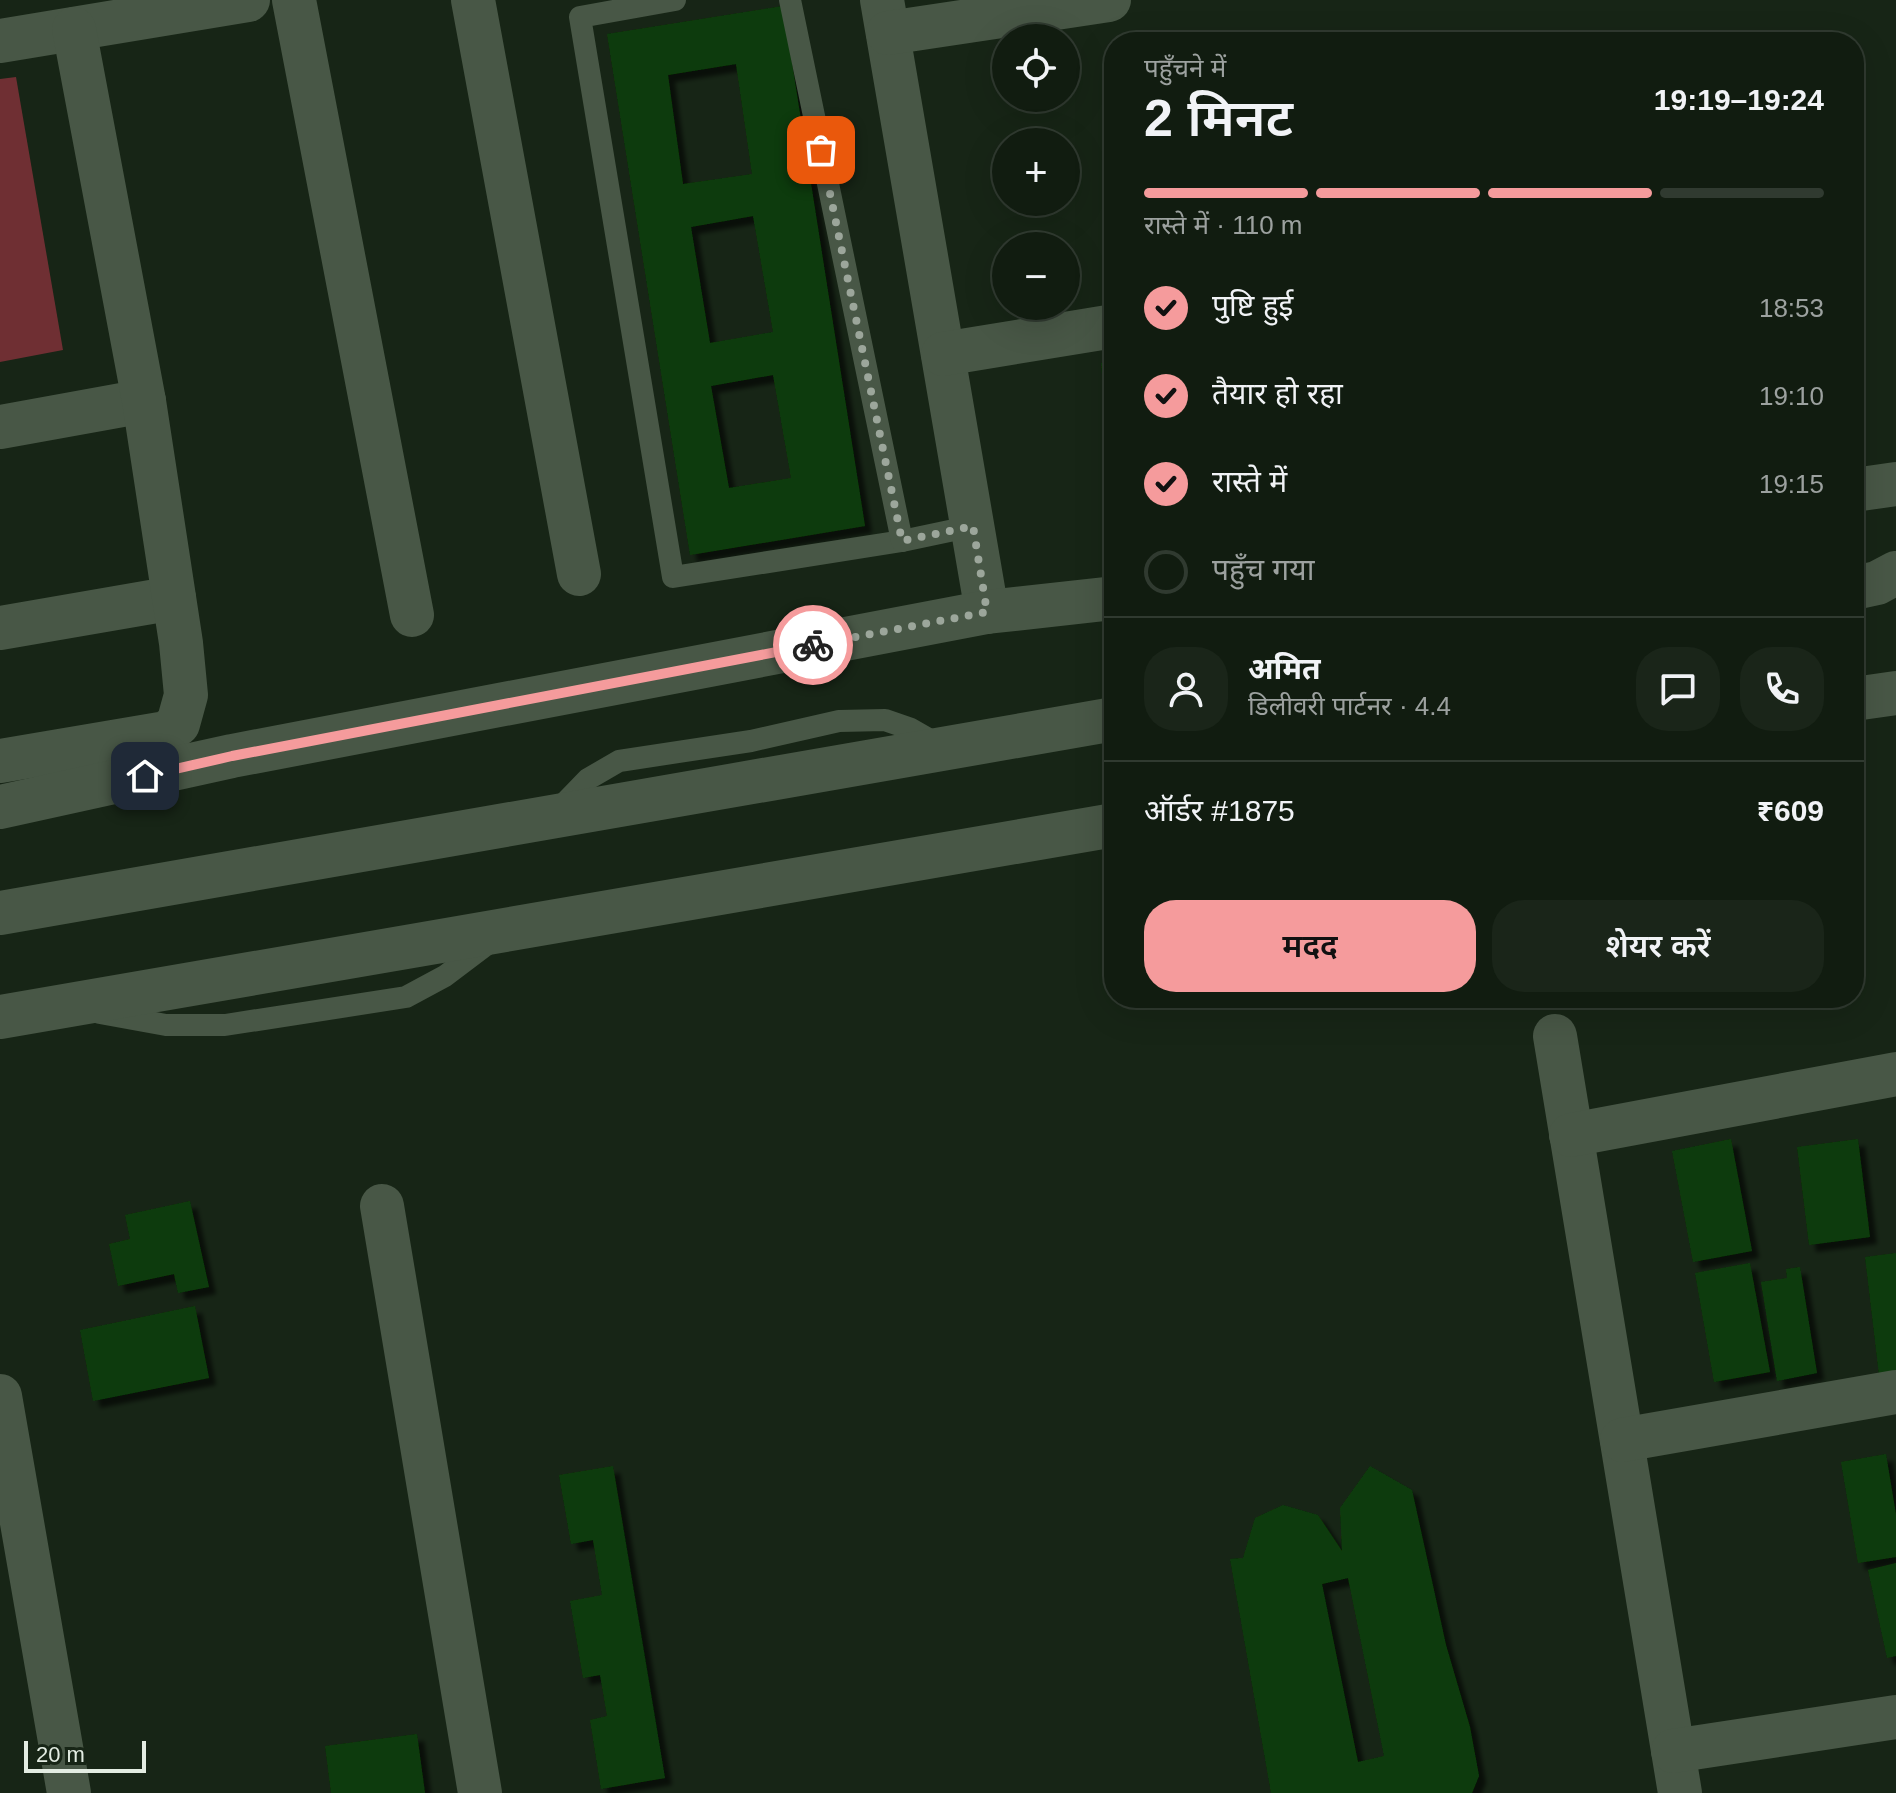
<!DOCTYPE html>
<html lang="hi">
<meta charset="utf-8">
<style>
:root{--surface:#111c10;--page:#1a2519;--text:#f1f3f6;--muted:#9ca19f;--line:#303a30;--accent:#f59b9c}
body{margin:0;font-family:Arial,"Noto Sans Devanagari",sans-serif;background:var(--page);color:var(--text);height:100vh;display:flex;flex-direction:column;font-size:30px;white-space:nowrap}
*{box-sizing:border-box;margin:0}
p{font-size:26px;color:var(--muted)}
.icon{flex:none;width:44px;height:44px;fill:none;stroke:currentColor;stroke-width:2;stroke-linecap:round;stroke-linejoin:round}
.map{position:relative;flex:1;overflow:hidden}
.sheet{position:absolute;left:1104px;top:32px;width:760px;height:976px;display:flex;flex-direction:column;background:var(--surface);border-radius:32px;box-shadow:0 8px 32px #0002,0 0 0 2px var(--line)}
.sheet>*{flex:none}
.controls{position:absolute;left:992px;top:24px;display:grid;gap:16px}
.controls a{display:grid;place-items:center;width:88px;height:88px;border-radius:50%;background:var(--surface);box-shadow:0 8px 32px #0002,0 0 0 2px var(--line);font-size:40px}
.scale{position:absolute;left:24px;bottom:20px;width:122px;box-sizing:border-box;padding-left:8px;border:4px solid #e3ece2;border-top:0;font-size:22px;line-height:28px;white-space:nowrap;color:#e3ece2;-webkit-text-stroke:6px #172516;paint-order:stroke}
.pin{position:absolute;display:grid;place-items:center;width:68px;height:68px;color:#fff;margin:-34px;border-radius:16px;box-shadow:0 4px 12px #0006}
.courier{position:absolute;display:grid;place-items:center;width:80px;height:80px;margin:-40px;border:6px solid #f59b9c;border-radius:50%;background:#fff;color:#222;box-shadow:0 2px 10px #0007}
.overview em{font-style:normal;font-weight:600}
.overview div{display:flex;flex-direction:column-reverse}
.overview{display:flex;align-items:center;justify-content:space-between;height:136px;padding:0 40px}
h1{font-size:52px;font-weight:600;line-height:60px}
.bar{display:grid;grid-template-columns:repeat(4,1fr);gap:12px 8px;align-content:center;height:96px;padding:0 40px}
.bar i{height:10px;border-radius:6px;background:var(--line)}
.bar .active{background:var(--accent)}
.bar p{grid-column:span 4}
.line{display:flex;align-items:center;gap:20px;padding:0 40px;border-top:2px solid var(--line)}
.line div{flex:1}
.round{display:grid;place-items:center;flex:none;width:84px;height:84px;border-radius:32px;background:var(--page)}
ol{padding:0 40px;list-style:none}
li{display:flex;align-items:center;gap:24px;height:88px}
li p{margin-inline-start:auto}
li .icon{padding:8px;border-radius:50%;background:var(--accent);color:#111;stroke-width:4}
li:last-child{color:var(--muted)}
li i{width:44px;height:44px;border:4px solid var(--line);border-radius:50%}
.action{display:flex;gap:16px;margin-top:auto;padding:16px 40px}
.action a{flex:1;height:92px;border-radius:32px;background:var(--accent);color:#111;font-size:32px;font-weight:600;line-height:92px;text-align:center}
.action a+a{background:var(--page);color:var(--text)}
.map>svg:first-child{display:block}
.green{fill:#6f2f33}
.building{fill:#0c3b0a;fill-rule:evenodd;filter:url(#shadow)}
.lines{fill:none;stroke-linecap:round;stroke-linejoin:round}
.lane{stroke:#485746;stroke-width:22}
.street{stroke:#485746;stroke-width:44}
.secondary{stroke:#485746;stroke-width:44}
.done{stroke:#9ca69b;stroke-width:8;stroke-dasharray:0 14.4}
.route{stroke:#f59b9c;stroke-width:10}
</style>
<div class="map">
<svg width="1896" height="1793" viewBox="0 0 1896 1793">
<defs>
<filter id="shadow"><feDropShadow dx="7" dy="7" stdDeviation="2" flood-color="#0009"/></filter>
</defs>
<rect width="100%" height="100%" fill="#172516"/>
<!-- green -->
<polygon class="green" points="16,77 63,350 0,362 0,79"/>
<!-- building -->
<g class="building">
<path d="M 783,6 L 865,526 L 690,555 L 607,34 ZM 736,64 L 752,174 L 683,184 L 668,75 ZM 753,216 L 773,332 L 710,343 L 691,227 ZM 773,375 L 791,478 L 729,488 L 711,386 Z"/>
<polygon points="1114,362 1114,408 1105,409 1101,363"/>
<polygon points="1114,442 1114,482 1112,482 1109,443"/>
<polygon points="1731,1139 1752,1251 1693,1262 1672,1151"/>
<polygon points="1858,1139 1870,1237 1809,1245 1797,1147"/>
<polygon points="190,1201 209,1287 178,1293 174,1274 118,1286 109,1244 130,1239 125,1215"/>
<polygon points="1896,1253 1896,1373 1879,1375 1865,1257"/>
<polygon points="1750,1263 1770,1372 1714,1382 1695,1273"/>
<polygon points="1800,1267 1817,1373 1777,1381 1761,1282 1787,1278 1786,1269"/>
<polygon points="195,1306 209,1378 93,1401 80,1330"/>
<polygon points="1886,1454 1896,1515 1896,1557 1858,1563 1841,1462"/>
<polygon points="613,1466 665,1778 601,1789 590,1720 607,1716 600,1675 583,1678 570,1601 602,1595 593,1540 571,1544 559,1475"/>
<path d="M 1370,1466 L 1412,1490 L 1446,1645 L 1470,1727 L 1479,1776 L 1472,1793 L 1271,1793 L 1230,1559 L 1243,1558 L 1255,1518 L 1283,1505 L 1318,1515 L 1342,1551 L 1340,1508 ZM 1348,1578 L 1384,1756 L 1358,1762 L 1322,1584 Z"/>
<polygon points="1896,1563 1896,1656 1887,1658 1868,1570"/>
<polygon points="417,1734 425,1793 331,1793 325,1746"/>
</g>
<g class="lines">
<!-- lane -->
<g class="lane">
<polyline points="675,0 580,17 673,577 902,541 973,526"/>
<polyline points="790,0 902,541"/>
<polyline points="558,810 588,779 619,761 751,741 839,721 885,720 911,729 939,745"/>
<polyline points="100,1013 166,1025 225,1025 406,997 445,976 490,942"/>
</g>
<!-- street -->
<g class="street">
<polyline points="294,0 412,615"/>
<polyline points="473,0 579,574"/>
<polyline points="882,0 987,612"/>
<polyline points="888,33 1109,0"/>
<polyline points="0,41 248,0"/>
<polyline points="943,354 1114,326"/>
<polyline points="0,427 144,401"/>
<polyline points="1854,490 1896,484"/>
<polyline points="0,628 174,598"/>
<polyline points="0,761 166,733 178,724 186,695 181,643 144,401 74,29"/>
<polyline points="0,807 232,756 987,612 1114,598"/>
<polyline points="1555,1036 1680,1793"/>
<polyline points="1571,1135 1896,1074"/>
<polyline points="382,1206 480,1793"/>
<polyline points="0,1396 69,1793"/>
<polyline points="1622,1440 1896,1392"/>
<polyline points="1673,1751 1896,1717"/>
</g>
<!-- secondary -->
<g class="secondary">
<polyline points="1854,588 1877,583 1896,573"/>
<polyline points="1854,699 1896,693"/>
<polyline points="0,913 1114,719"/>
<polyline points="0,1017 1114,825"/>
</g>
</g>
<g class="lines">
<!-- done -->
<polyline class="done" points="813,645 987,612 973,526 902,541 821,150"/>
<!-- route -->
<polyline class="route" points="145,776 232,756 813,645"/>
</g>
</svg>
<div class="controls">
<a><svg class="icon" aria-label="locate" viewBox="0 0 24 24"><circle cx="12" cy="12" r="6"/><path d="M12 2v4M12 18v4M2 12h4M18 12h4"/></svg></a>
<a>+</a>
<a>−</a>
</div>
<div class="scale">20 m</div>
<div class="pin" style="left:821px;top:150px;background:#ea580c"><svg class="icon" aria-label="bag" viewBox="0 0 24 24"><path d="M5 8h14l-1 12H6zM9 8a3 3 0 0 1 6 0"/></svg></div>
<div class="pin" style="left:145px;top:776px;background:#1f2937"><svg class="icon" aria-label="home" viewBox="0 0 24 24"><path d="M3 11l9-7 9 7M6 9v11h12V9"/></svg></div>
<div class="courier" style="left:813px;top:645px"><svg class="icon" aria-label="bike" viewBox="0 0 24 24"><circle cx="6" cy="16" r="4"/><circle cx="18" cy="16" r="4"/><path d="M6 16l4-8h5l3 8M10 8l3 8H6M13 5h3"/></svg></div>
<section class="sheet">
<div class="overview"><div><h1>2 मिनट</h1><p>पहुँचने में</p></div><em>19:19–19:24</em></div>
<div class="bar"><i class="active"></i><i class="active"></i><i class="active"></i><i></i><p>रास्ते में · 110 m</p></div>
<ol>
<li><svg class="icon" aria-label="check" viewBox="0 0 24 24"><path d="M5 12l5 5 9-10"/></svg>पुष्टि हुई<p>18:53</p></li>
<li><svg class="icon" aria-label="check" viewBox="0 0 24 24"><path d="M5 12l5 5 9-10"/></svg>तैयार हो रहा<p>19:10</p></li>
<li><svg class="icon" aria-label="check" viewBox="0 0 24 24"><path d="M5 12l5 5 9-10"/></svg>रास्ते में<p>19:15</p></li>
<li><i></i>पहुँच गया</li>
</ol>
<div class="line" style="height:144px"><a class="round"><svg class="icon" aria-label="person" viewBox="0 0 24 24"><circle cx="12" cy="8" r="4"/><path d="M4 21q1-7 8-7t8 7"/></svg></a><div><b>अमित</b><p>डिलीवरी पार्टनर · 4.4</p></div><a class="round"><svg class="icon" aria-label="chat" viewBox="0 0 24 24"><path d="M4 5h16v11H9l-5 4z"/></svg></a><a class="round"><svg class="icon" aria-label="phone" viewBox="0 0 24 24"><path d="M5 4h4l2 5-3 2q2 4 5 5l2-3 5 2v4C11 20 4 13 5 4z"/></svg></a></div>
<div class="line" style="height:104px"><div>ऑर्डर #1875</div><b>₹609</b></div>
<div class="action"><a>मदद</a><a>शेयर करें</a></div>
</section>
</div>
